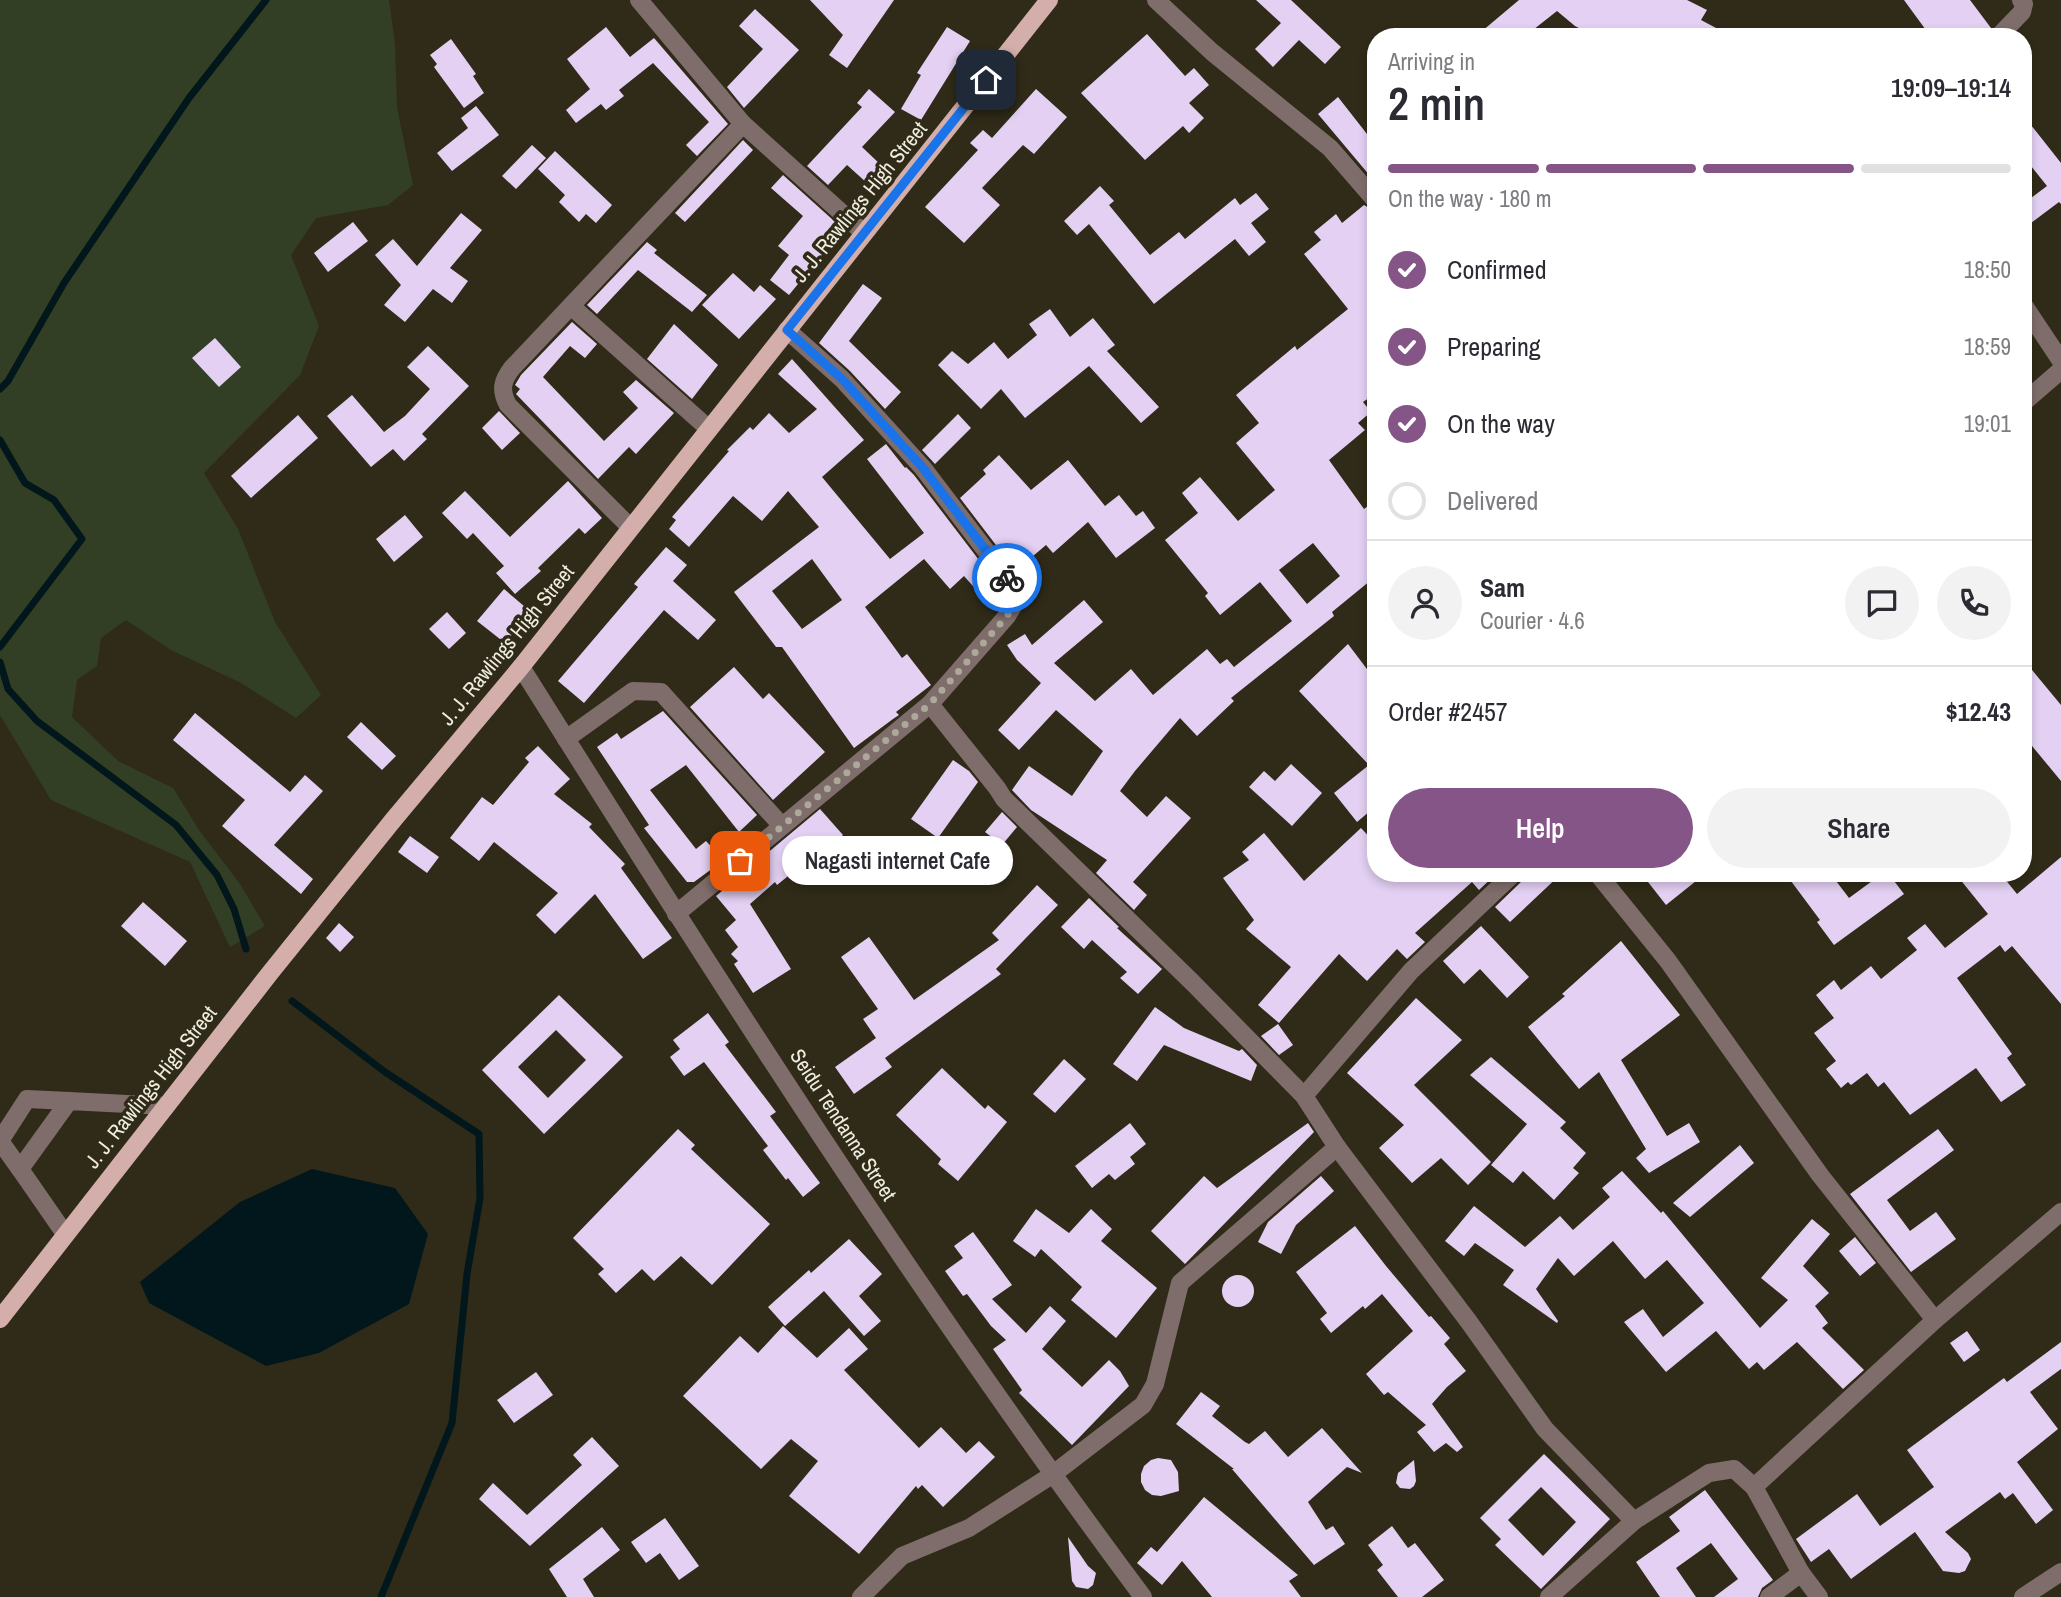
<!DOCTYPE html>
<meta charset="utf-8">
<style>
:root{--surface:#fff;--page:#f2f2f3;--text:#2b2b33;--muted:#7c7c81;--line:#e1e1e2;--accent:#865587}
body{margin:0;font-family:"Archivo Narrow",sans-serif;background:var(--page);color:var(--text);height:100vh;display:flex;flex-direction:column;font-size:26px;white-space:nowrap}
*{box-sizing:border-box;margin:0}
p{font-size:23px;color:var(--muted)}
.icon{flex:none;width:38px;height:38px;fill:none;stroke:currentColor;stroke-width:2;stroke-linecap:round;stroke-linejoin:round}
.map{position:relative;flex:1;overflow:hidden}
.side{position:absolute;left:1367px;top:28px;width:665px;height:854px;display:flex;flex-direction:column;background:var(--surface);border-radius:28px;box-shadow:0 4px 10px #0003}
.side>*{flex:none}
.pin{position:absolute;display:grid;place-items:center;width:60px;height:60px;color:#fff;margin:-30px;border-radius:14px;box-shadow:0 4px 10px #0006}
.courier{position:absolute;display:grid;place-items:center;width:70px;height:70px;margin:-35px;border:5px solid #1a73e8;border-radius:50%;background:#fff;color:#222;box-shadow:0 2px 9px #0007}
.bubble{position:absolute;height:49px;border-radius:24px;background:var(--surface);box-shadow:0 4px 10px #0003;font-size:23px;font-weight:600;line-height:49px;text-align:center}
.head em{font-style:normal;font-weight:600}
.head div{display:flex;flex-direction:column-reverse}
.head{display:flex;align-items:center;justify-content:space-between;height:119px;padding:0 21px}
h1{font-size:46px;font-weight:600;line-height:52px}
.bar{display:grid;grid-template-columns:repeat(4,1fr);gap:10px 7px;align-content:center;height:84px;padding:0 21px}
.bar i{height:9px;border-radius:5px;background:var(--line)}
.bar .current{background:var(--accent)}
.bar p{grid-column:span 4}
.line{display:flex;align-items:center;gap:18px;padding:0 21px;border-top:2px solid var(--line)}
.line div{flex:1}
.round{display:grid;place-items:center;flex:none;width:74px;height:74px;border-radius:37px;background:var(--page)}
ol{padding:0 21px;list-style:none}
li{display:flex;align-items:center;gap:21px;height:77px}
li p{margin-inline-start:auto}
li .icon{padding:7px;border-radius:50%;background:var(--accent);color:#fff;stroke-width:4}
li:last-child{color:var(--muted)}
li i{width:38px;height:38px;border:4px solid var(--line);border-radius:50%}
.button{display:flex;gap:14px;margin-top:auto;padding:14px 21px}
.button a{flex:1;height:80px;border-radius:42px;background:var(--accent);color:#fff;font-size:28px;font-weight:600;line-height:80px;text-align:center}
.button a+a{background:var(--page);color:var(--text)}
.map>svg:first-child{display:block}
.green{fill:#333f24}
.water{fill:#01171b}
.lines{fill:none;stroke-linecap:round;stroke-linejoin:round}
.stream{stroke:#01171b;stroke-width:7}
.building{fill:#e3d0f3;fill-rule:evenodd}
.minor{stroke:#7f6d6b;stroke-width:18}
.major{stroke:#d3aeaa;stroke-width:18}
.done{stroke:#aca89a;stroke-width:7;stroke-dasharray:0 12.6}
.route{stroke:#1a73e8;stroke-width:9}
.labels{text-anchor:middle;stroke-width:7;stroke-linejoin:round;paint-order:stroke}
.street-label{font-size:21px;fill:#efece0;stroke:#302b18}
</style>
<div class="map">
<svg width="2061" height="1597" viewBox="0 0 2061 1597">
<rect width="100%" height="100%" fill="#302b18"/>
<!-- green -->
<polygon class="green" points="0,0 389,0 395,44 397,108 413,185 388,205 316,218 291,255 319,326 300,375 204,473 238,529 275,622 321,695 296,718 241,683 171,650 126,620 101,638 97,666 77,680 72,717 118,761 173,788 199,830 240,884 265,926 230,947 190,862 51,800 0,715"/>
<!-- water -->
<polygon class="water" points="312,1169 395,1188 428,1234 409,1304 319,1353 266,1366 149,1303 140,1282 240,1202"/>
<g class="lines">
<!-- stream -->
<g class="stream">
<polyline points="0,389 8,381 64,283 189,98 266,0"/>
<polyline points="0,440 25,483 54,500 82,539 0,647"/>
<polyline points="0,662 8,689 37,721 176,825 217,875 234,909 246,949"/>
<polyline points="292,1001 385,1072 479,1134 480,1198 467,1274 452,1423 381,1597"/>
</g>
</g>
<!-- building -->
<g class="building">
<polygon points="810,0 894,0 847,68 829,55 843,35"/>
<polygon points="1256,0 1291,0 1341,47 1325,64 1299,40 1273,67 1255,49 1281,23"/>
<polygon points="1519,0 1687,0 1707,10 1701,20 1733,37 1596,37 1575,26 1557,11 1524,37 1475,37"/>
<polygon points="1904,0 1970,0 1991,28 1987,37 1931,37"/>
<polygon points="755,9 799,50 744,108 727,87 763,49 739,26"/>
<polygon points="606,27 630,57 654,38 728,124 697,156 686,145 709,122 653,63 619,90 624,96 606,110 601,104 576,123 566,110 590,89 567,59"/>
<polygon points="947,27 970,41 921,120 901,109 921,75 917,73"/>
<polygon points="1147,34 1185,76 1194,68 1209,85 1189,103 1204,118 1189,133 1183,126 1145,160 1081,93"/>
<polygon points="451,39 476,74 473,76 484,93 464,108 434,67 437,64 430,55"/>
<polygon points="869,89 895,112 862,147 882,166 867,183 847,165 828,185 807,166 862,107 857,103"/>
<polygon points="1036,89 1067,117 1034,154 1023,145 982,188 1000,205 964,243 925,207 978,150 970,143 983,130 992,138"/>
<polygon points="1338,97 1367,134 1376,128 1376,183 1318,114"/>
<polygon points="476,106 499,135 452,171 437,153 468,128 461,118"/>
<polygon points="2023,115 2061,163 2061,204 2059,202 2023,229 2023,204 2047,186 2023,156"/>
<polygon points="743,140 753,150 685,222 675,213"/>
<polygon points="532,145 546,158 516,189 502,176"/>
<polygon points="555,151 612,205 596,223 586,214 579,222 559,202 565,195 538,169"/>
<polygon points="783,175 843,229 789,295 770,280 789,255 778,246 803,216 771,188"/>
<polygon points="1100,186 1114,201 1109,205 1150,255 1179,232 1185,239 1235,198 1240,205 1256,193 1269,209 1251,223 1266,242 1249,256 1235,239 1154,304 1089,224 1077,235 1064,221"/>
<path d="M 1364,205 L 1376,212 L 1376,393 L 1363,402 L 1371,412 L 1358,423 L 1365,430 L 1329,460 L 1364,509 L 1376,500 L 1376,576 L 1332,612 L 1334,616 L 1231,698 L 1234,701 L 1197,736 L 1180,718 L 1135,771 L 1120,791 L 1147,817 L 1166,796 L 1191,818 L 1133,882 L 1147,895 L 1134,910 L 1096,873 L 1107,860 L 1031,810 L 1012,790 L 1029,766 L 1072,796 L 1103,751 L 1056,710 L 1019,750 L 998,730 L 1041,683 L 1017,660 L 1007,645 L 1025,634 L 1032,645 L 1084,600 L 1103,622 L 1054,663 L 1095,701 L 1131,669 L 1153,695 L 1207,649 L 1220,664 L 1227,659 L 1234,667 L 1292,621 L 1260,582 L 1220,615 L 1205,596 L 1208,593 L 1165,540 L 1198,513 L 1182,493 L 1200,477 L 1238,521 L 1275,490 L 1236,443 L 1259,423 L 1236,395 L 1295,346 L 1297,350 L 1348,309 L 1304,254 L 1321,240 L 1314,232 L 1336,214 L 1342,223 ZM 1313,543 L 1340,576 L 1307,604 L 1279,570 Z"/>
<polygon points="461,213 482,230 450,268 468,281 452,303 433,289 405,322 384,305 401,285 375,255 393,239 417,266"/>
<polygon points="353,222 368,241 328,272 314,253"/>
<polygon points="647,242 657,250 654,253 707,295 692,312 638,270 597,314 587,305"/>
<polygon points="733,273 754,292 760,285 776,299 739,339 702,305"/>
<polygon points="863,284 882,298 849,341 901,392 885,409 850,371 819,343"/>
<polygon points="1050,309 1070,337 1093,318 1115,345 1107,351 1159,407 1141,423 1089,366 1025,418 1001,389 981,409 938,365 952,351 968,364 994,342 1008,359 1037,335 1029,324"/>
<polygon points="572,322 597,344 585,358 570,346 543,377 604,441 638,408 623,392 636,380 674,413 636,454 629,447 598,479 516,394 520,389 515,385 521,375"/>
<polygon points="674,324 718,365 692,399 647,359"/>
<polygon points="215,338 241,367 219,387 192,358"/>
<polygon points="428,346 469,386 422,434 427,439 404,461 393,449 371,467 327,416 352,395 384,432 405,416 430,389 407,367"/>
<path d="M 792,359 L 864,440 L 822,477 L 890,559 L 924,533 L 867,459 L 886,444 L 905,468 L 906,467 L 914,475 L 995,581 L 980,594 L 964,576 L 950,589 L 924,559 L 865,607 L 902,658 L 907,654 L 931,685 L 896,712 L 899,715 L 893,719 L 854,748 L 782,647 L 776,647 L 734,592 L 819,527 L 788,491 L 762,521 L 733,496 L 689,547 L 669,529 L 676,520 L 672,517 L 729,451 L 727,450 L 750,427 L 753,430 L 769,413 L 789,433 L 817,409 L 778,374 ZM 812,559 L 842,600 L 802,629 L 772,591 Z"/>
<polygon points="499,411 520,433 502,450 482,428"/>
<polygon points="958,414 971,428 935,464 922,450"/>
<polygon points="298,415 318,438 251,498 231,476"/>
<polygon points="999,455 1031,490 1068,460 1105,506 1119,495 1136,516 1143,511 1155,528 1116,558 1088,522 1053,553 1046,545 1026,562 1022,557 1012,566 960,498 986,474 983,470"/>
<polygon points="568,481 602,518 585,534 579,528 538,568 541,571 515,594 496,573 504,566 473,533 467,539 442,513 465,491 510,537"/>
<polygon points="405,515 423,537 394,562 376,539"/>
<polygon points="666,547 687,565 673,581 716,620 698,640 664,610 584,703 558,681 638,587 634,584"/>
<polygon points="504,589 531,612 505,643 477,621"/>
<polygon points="447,612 466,633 449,649 429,629"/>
<polygon points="1348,644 1376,681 1376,806 1357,822 1334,793 1369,765 1299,691"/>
<polygon points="2023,659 2061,705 2061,781 2023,735"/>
<polygon points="734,667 763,699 769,693 825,752 773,800 690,707"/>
<polygon points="663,711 757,815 739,832 686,765 650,790 696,849 706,841 724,860 694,882 687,882 644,828 649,825 597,747 617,733 621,739"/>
<polygon points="195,713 290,792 305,775 323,791 274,845 313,879 301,894 222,826 245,800 173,740"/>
<polygon points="361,722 396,756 382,770 347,737"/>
<polygon points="538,746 570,779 554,794 592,824 589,827 625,864 621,868 672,938 643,959 595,894 555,934 536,915 558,893 494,842 479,861 450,838 482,797 493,805 529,762 525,758"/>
<polygon points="953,760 969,771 978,782 938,838 911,819"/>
<polygon points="1291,764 1322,793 1292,826 1249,787 1264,771 1275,781"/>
<polygon points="820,809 843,835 821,855 818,852 777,885 775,882 750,904 791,969 753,993 734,964 738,961 731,954 738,947 725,930 736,920 716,896"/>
<polygon points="1002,812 1017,827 1002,845 985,832"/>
<polygon points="1361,828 1376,844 1376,873 1497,873 1479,890 1472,882 1415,933 1425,942 1407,959 1397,949 1367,981 1339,954 1279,1023 1258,1005 1291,967 1246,929 1254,920 1223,878 1249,860 1242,852 1264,833 1304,881"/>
<polygon points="410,836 439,857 427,873 398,852"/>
<polygon points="2061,857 2061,1004 2012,946 2005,952 2000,945 1957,978 2012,1054 2007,1058 2026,1085 2001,1102 1976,1068 1910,1115 1884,1082 1878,1087 1867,1073 1851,1085 1848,1082 1841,1088 1826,1069 1836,1061 1814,1033 1834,1018 1816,995 1834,980 1841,990 1871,966 1881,979 1917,950 1907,938 1925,924 1945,948 1988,914 1955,873 2000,873 2017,894"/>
<polygon points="1525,873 1562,873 1510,922 1495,907 1522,881"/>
<polygon points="1641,873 1706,873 1666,905"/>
<polygon points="1785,873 1830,873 1849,898 1883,873 1888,873 1904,894 1834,945 1817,922 1820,920"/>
<polygon points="1037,885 1058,905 996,969 1001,974 885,1058 892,1067 854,1094 835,1067 876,1038 863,1019 878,1009 841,957 869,937 914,1000 999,940 992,933"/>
<polygon points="1089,898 1119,927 1117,928 1162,969 1138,994 1120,978 1127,972 1092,940 1084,949 1061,927"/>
<polygon points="143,902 187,941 165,966 121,926"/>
<polygon points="339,923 354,937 340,952 326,938"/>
<polygon points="1481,926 1529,977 1507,998 1480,969 1464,984 1443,961"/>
<polygon points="1621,941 1680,1015 1621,1060 1667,1136 1689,1123 1700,1142 1649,1173 1636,1158 1646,1149 1599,1072 1579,1089 1528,1027 1565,996 1562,994"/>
<path d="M 559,995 L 623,1057 L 544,1134 L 482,1070 ZM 556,1030 L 586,1060 L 548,1098 L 518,1067 Z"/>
<polygon points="1416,998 1462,1040 1414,1085 1491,1162 1468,1185 1441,1158 1412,1183 1379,1148 1404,1125 1347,1073"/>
<polygon points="1155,1007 1184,1028 1239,1051 1242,1049 1257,1065 1251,1081 1164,1045 1137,1081 1113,1064"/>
<polygon points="708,1013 729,1042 725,1045 776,1112 770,1116 820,1183 803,1197 788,1178 786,1180 763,1150 768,1146 704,1062 684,1076 670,1057 680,1049 673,1040"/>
<polygon points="1278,1024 1293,1045 1279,1055 1261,1036"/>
<polygon points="1491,1057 1566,1122 1560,1128 1586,1153 1573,1168 1579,1173 1554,1200 1523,1171 1513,1183 1491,1165 1527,1124 1470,1075"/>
<polygon points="1064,1059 1086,1079 1055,1113 1033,1094"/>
<polygon points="942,1068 985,1109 988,1105 1007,1122 958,1181 938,1164 941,1159 896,1115"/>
<polygon points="1130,1123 1146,1144 1130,1157 1135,1164 1115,1180 1109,1174 1092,1188 1075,1166"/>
<polygon points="1308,1123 1314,1132 1185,1264 1151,1231 1204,1176 1217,1188"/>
<polygon points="678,1129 695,1145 691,1149 770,1224 712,1285 681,1256 654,1281 642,1269 616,1293 598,1274 604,1269 573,1238"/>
<polygon points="1938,1129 1954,1150 1887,1200 1910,1231 1936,1212 1956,1239 1911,1272 1850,1194"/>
<polygon points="1740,1145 1754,1163 1690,1217 1673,1203"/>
<polygon points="1622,1171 1661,1213 1663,1211 1760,1328 1788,1300 1761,1278 1812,1219 1830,1234 1803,1266 1829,1293 1815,1306 1828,1323 1822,1328 1864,1370 1843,1389 1797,1342 1764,1370 1757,1362 1749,1369 1716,1331 1666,1372 1624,1322 1643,1309 1663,1337 1704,1303 1667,1260 1645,1279 1613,1241 1574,1276 1558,1258 1536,1289 1558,1321 1557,1323 1503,1285 1514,1270 1475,1243 1464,1256 1445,1241 1474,1206 1525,1247 1560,1216 1573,1230 1610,1197 1602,1188"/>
<polygon points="1321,1176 1334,1191 1296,1225 1281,1254 1258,1242 1268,1222"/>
<polygon points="1036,1209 1069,1233 1091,1209 1112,1229 1101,1241 1157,1288 1116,1338 1071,1300 1082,1287 1041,1249 1035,1257 1013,1241"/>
<polygon points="1355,1226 1386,1266 1429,1317 1431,1316 1450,1338 1444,1344 1466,1371 1447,1387 1432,1404 1463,1447 1457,1452 1446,1443 1434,1452 1417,1432 1426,1425 1388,1392 1384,1395 1366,1374 1413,1331 1382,1294 1365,1309 1363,1306 1331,1333 1320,1319 1327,1313 1296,1272"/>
<polygon points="973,1232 1012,1285 992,1299 1026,1333 1050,1306 1066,1321 1042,1349 1082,1387 1109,1360 1120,1371 1129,1386 1072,1445 1019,1393 1022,1390 993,1349 1006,1340 991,1326 967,1294 963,1296 945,1271 963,1258 954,1246"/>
<polygon points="1855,1237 1876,1263 1860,1276 1839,1251"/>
<polygon points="849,1239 882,1274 859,1296 881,1321 864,1336 824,1291 785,1326 768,1307 809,1270 811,1273"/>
<circle cx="1238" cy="1291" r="16"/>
<polygon points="783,1326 817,1358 849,1328 868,1349 844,1370 919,1448 941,1427 966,1453 979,1441 995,1457 943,1507 922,1485 918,1489 916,1486 859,1554 789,1496 818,1461 791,1439 761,1469 683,1396 740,1336 758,1353"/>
<polygon points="1967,1331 1980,1350 1964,1362 1950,1343"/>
<polygon points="2061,1342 2061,1369 2030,1392 2058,1429 2017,1462 2053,1510 2036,1524 2013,1493 2005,1499 2000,1492 1945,1532 1968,1553 1971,1559 1965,1571 1959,1573 1943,1571 1915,1532 1851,1579 1829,1549 1811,1562 1796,1539 1857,1494 1880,1526 1934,1487 1907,1450 2004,1378 2007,1382"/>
<polygon points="536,1372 553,1395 514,1423 497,1400"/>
<polygon points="1201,1392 1220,1406 1212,1416 1245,1442 1249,1444 1265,1431 1288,1457 1322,1428 1362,1473 1347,1467 1308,1502 1326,1530 1333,1526 1345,1544 1314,1565 1232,1469 1234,1469 1176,1424"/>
<polygon points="592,1437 619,1466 530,1546 479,1499 493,1483 527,1515 582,1465 573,1455"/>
<path d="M 1544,1454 L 1610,1519 L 1541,1589 L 1495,1545 L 1501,1539 L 1480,1518 ZM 1541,1487 L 1576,1522 L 1543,1556 L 1508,1520 Z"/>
<polygon points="1158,1458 1171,1460 1178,1472 1179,1491 1161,1496 1152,1495 1145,1490 1141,1482 1141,1474 1144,1466 1151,1460"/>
<polygon points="1414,1460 1416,1481 1414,1486 1410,1489 1400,1488 1396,1483 1398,1473"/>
<polygon points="1705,1490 1773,1580 1762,1588 1758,1597 1714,1597 1738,1579 1711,1543 1676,1568 1696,1597 1660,1597 1636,1562 1680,1531 1669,1517"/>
<polygon points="1204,1497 1298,1575 1289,1581 1301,1597 1212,1597 1182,1561 1162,1585 1137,1563 1151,1547 1157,1552"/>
<polygon points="665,1518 699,1566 679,1580 660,1553 646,1563 631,1542"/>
<polygon points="1392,1526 1408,1548 1415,1543 1444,1580 1422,1597 1398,1597 1377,1570 1383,1565 1368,1545"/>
<polygon points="602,1527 620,1550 583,1579 594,1597 567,1597 549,1569"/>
<polygon points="1068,1537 1088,1566 1096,1573 1093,1585 1088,1589 1076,1587 1072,1581"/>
</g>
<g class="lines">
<!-- minor -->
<g class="minor">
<polyline points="639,0 743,124 864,233"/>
<polyline points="1156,0 1212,52 1330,148 1376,201"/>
<polyline points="1998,37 2022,12 2024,4 2021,0"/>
<polyline points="2023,304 2061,361"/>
<polyline points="571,306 709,429"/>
<polyline points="2023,403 2061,370"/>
<path d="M 630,527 L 508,405 C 500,390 502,381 512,368 L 743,124"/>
<path d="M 521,667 C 719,983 920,1298 1143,1597"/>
<polyline points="566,739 633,691 661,692 782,826"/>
<polyline points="1597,873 1668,961 1820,1175 1935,1320 1754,1487 1801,1573"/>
<polyline points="676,914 930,704 1007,616 1016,601 1012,585 923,468 842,379 787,330"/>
<polyline points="1304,1096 1411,971 1514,873"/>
<polyline points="0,1141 27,1099 69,1101"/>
<polyline points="0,1141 20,1169"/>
<polyline points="1337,1147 1469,1322 1545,1429 1634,1521"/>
<polyline points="65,1234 20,1169 69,1101 166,1106"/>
<polyline points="1935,1320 2061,1212"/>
<polyline points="861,1597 902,1556 969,1528 1052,1475 1143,1405 1155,1384 1180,1283 1337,1147 1304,1096 1192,982 1004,799 997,788 930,704"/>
<polyline points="1549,1597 1634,1521 1709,1473 1734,1469 1754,1487"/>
<polyline points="1769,1597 1801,1573 1819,1597"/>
<polyline points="2023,1597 2061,1572"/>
</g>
<!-- major -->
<polyline class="major" points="0,1319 270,973 394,819 521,667 1049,0"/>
</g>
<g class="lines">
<!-- done -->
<polyline class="done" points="740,861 930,704 1007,616 1016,601 1012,584 1007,578"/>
<!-- route -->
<polyline class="route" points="986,80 787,330 842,379 923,468 1007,578"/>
</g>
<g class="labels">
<!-- street labels -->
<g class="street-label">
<text transform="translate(860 202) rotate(-51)" y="7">J. J. Rawlings High Street</text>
<text transform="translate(507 645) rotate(-51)" y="7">J. J. Rawlings High Street</text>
<text transform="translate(151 1087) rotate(-52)" y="7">J. J. Rawlings High Street</text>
<text transform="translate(843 1125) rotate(57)" y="7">Seidu Tendanna Street</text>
</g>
</g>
</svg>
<div class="pin" style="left:740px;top:861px;background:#ea580c"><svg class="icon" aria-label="bag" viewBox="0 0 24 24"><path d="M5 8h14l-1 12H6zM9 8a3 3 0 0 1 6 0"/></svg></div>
<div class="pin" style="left:986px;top:80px;background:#1f2937"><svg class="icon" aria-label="home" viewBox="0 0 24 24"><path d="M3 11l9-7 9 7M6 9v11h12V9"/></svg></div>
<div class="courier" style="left:1007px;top:578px"><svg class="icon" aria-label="bike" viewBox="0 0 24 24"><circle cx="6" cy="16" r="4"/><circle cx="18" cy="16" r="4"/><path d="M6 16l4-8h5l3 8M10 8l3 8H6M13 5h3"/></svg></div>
<div class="bubble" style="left:782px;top:836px;width:231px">Nagasti internet Cafe</div>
<section class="side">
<div class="head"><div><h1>2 min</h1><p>Arriving in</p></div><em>19:09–19:14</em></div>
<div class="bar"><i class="current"></i><i class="current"></i><i class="current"></i><i></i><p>On the way · 180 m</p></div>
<ol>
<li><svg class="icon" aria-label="check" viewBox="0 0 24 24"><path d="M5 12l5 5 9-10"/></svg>Confirmed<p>18:50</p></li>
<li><svg class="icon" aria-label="check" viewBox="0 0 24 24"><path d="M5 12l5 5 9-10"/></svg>Preparing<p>18:59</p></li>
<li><svg class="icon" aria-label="check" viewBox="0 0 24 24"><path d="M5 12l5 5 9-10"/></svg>On the way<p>19:01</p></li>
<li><i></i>Delivered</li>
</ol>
<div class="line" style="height:126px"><a class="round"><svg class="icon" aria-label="person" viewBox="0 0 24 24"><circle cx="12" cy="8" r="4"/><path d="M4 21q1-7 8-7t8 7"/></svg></a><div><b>Sam</b><p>Courier · 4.6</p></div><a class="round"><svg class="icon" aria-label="chat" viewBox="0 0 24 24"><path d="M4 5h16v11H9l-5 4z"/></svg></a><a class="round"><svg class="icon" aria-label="phone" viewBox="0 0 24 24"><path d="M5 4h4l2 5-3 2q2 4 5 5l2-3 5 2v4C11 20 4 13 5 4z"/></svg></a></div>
<div class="line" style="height:91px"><div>Order #2457</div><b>$12.43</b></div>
<div class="button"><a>Help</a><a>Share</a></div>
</section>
</div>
